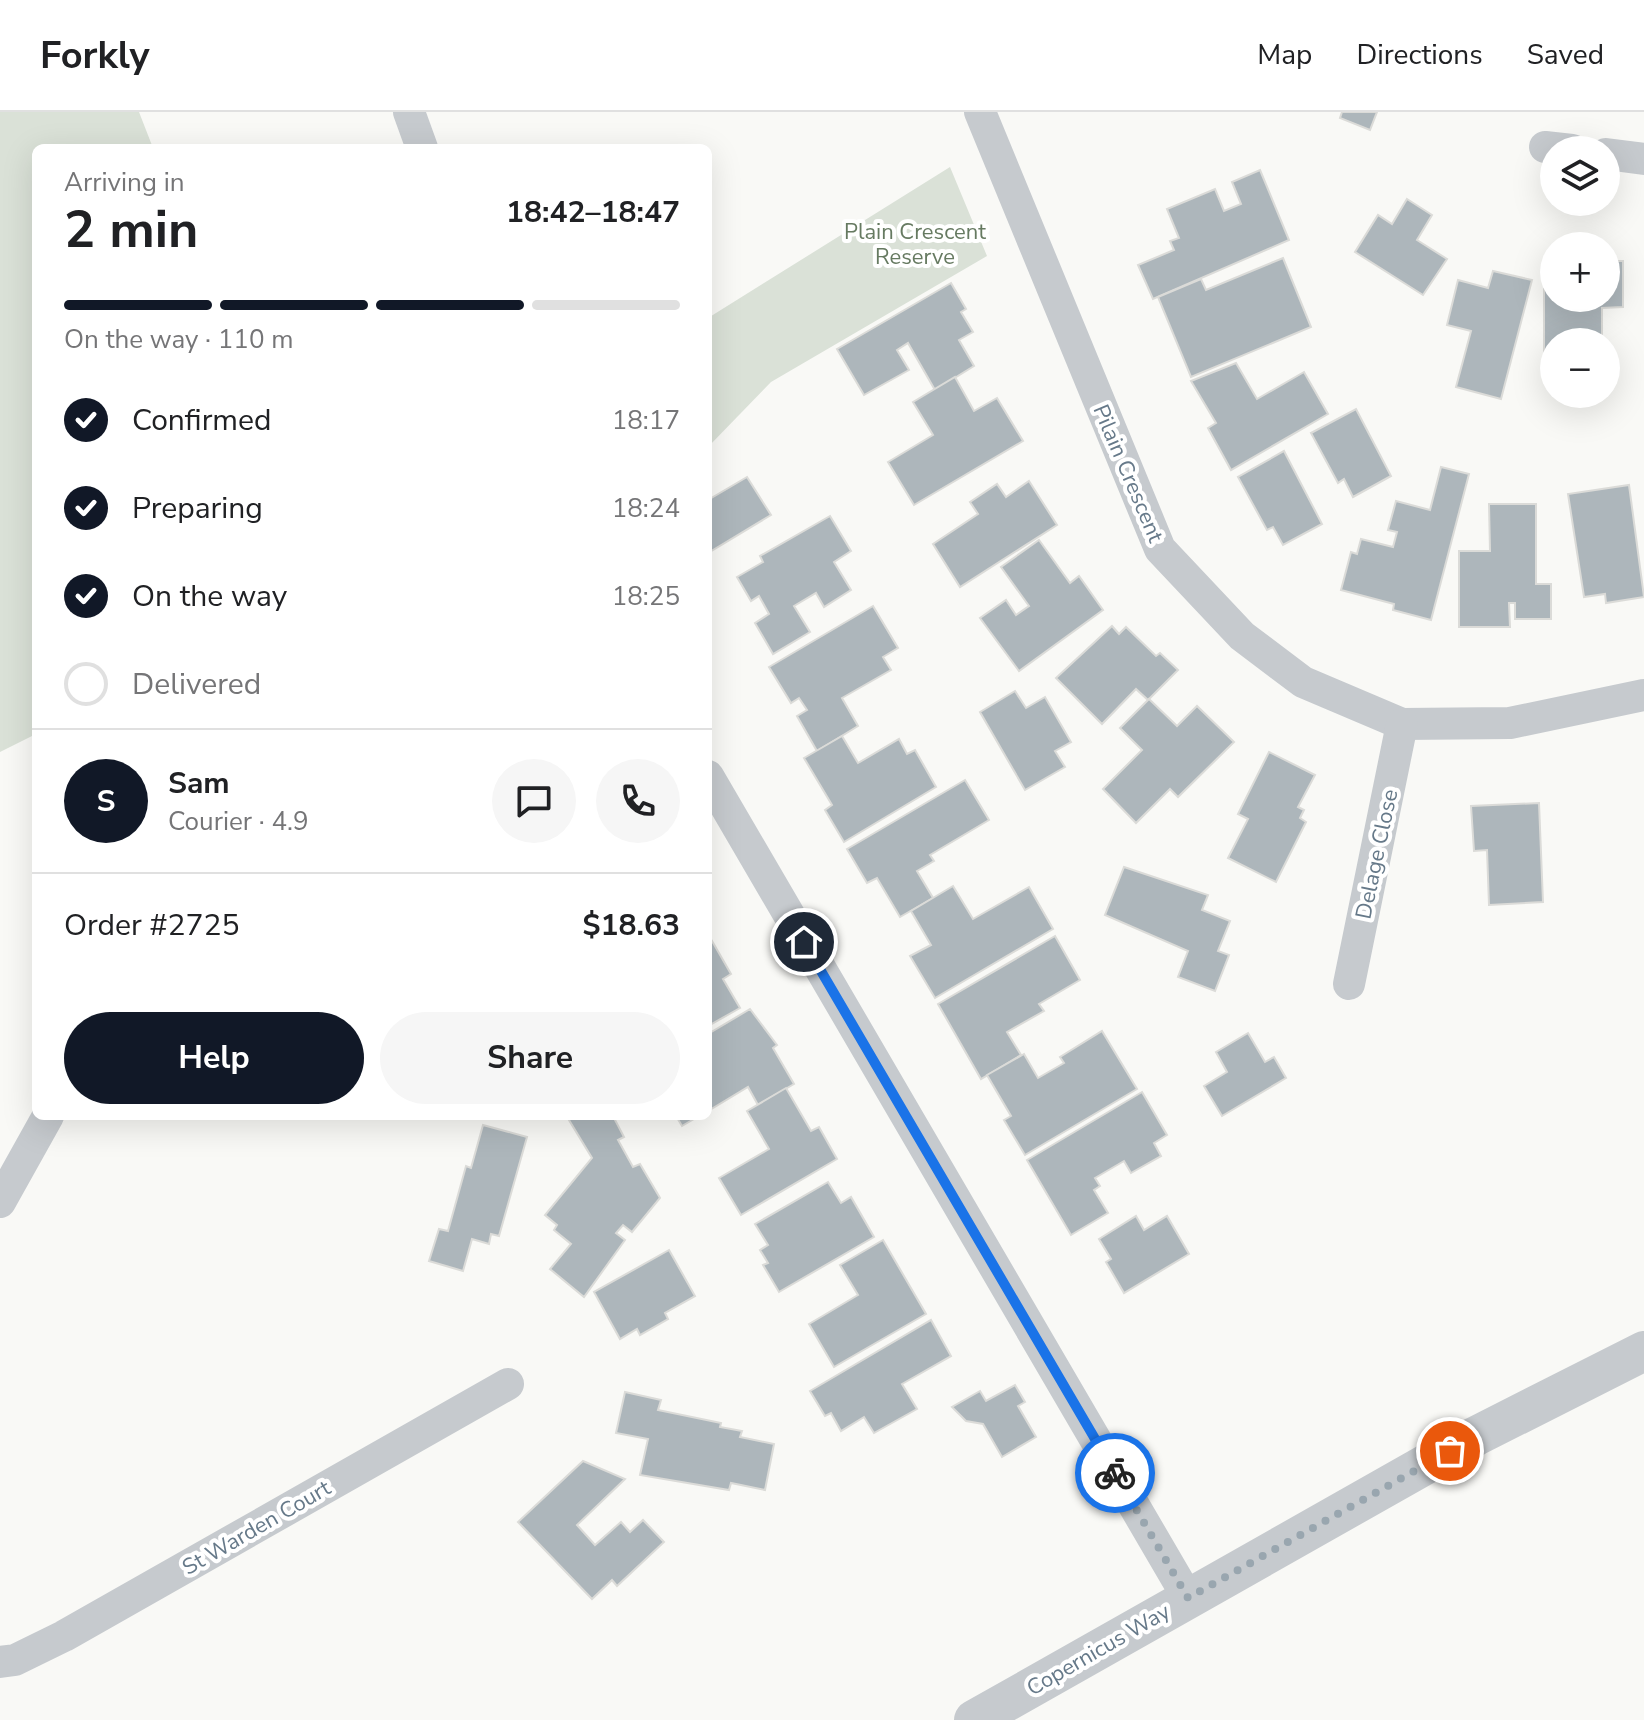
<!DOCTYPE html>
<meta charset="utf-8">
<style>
:root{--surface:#fff;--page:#f6f6f6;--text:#202124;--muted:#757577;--line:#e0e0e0;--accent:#111827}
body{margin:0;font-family:"Nunito Sans",sans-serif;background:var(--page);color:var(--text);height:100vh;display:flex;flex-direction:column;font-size:30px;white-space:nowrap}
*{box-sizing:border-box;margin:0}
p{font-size:26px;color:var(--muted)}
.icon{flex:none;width:44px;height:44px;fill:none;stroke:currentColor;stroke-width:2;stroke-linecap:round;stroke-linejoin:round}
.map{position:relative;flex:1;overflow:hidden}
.drawer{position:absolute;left:32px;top:32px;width:680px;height:976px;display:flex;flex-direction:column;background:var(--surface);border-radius:12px;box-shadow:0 8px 32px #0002}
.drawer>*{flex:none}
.tools{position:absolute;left:1540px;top:24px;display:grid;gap:16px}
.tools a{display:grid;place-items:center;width:80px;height:80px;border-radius:50%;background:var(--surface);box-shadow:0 8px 32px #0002;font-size:40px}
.pin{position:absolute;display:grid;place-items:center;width:68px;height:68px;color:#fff;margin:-34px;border:4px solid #fff;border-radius:50%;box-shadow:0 2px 8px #0007}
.courier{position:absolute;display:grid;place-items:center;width:80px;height:80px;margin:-40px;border:6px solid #1a73e8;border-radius:50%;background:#fff;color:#222;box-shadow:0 2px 10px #0007}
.overview em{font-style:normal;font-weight:700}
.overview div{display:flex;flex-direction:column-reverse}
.overview{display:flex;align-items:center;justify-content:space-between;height:136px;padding:0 32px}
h1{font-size:52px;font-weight:700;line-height:60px}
.bar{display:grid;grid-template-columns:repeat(4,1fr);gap:12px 8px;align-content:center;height:96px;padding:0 32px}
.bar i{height:10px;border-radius:6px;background:var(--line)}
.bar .current{background:var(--accent)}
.bar p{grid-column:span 4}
.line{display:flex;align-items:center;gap:20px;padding:0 32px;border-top:2px solid var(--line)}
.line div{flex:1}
.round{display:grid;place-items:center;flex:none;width:84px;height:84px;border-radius:42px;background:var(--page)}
ol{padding:0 32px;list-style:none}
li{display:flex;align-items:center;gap:24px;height:88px}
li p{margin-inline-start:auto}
li .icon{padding:8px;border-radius:50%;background:var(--accent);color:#fff;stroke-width:4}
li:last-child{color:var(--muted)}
li i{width:44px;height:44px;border:4px solid var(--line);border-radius:50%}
.primary-button{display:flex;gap:16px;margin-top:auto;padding:16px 32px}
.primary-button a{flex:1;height:92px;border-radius:48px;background:var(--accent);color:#fff;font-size:32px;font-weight:700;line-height:92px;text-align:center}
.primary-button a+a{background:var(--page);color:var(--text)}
header{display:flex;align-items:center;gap:48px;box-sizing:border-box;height:112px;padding:0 40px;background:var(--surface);border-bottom:2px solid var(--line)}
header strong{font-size:38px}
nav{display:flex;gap:44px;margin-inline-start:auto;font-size:28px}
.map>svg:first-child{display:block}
.green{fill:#dae1d7}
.building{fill:#adb6bb;stroke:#dbdbd8;stroke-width:2}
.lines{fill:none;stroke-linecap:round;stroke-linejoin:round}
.minor{stroke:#c6cace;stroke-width:32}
.tertiary{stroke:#c6cace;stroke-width:40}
.done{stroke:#99a6af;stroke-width:8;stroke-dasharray:0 14.4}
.route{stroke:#1a73e8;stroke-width:10}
.labels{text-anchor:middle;stroke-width:8;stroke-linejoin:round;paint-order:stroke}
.park-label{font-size:22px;fill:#667a61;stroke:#fff}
.street-label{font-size:22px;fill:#667989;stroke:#fff}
</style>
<header>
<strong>Forkly</strong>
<nav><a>Map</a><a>Directions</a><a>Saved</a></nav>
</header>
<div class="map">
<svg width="1644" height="1608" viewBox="0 0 1644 1608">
<rect width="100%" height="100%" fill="#f9f9f6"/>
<!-- green -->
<g class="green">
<polygon points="0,0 139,0 153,36 36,36 36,622 0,640"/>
<polygon points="950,55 987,144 771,270 708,335 708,206"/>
</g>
<!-- building -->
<g class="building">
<polygon points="1342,0 1377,0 1370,18 1340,6"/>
<polygon points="1260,58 1289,128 1153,187 1138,153 1174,138 1170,129 1179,126 1167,97 1215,77 1224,99 1241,92 1232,70"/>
<polygon points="1407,87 1432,103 1417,128 1447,147 1423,183 1355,140 1378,103 1392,112"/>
<polygon points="1283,146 1311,215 1191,265 1158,185 1201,167 1206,178"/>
<polygon points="1554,149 1554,186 1606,186 1606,149 1623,149 1623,195 1602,196 1602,230 1554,230 1554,248 1544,248 1544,150"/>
<polygon points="1493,159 1532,168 1501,287 1456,275 1471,219 1447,213 1458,168 1488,176"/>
<polygon points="951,171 966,197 961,200 973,220 959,228 974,254 935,278 908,231 897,238 909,258 864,283 837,237"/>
<polygon points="1236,251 1257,287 1304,260 1328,302 1231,358 1208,316 1216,311 1191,269"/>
<polygon points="955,265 974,299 997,286 1023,329 914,393 888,350 933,323 913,290"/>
<polygon points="1356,297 1391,364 1353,385 1344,367 1338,371 1311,321"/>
<polygon points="1284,339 1322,412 1283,433 1273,415 1267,418 1238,365"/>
<polygon points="1441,355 1469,362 1431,508 1393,498 1394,492 1341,478 1351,440 1357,442 1361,427 1393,435 1397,420 1388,418 1396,389 1430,398"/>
<polygon points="747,365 771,403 708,441 708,388"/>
<polygon points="1029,369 1057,413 960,475 933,432 978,402 970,390 997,372 1006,385"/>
<polygon points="1629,373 1644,485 1606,491 1605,482 1584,485 1568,382"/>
<polygon points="1489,392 1536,392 1536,472 1551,472 1551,507 1515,507 1515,491 1509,491 1510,515 1459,515 1459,439 1490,439"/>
<polygon points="830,404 851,439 834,450 851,478 824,495 816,481 794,494 810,520 773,542 755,511 769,502 759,484 751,489 737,465 763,450 760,444"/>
<polygon points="1039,428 1070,471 1079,464 1103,498 1019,559 980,506 1006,488 1016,503 1029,494 1001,455"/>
<polygon points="873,494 898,536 883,545 891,558 842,586 858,614 817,639 797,604 807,598 799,586 791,591 769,555"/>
<polygon points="1112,514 1119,522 1126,515 1156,544 1160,541 1178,558 1148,588 1136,577 1102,612 1056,566"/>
<polygon points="1015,579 1026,596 1045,585 1071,630 1055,639 1065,655 1025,678 980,600"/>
<polygon points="1149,587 1177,614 1197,594 1234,630 1178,685 1170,677 1136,711 1103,677 1142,638 1120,616"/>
<polygon points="842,624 858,651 899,627 907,642 915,638 936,675 844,730 825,698 832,693 804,646"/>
<polygon points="1269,640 1315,663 1298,695 1304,698 1300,706 1306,710 1276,770 1228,746 1248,707 1238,702"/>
<polygon points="965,668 989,708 930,743 934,749 917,759 933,786 900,805 877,766 867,771 847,737"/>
<polygon points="1539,691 1543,790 1489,793 1487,738 1474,739 1471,694"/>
<polygon points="1124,755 1208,783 1202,798 1230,809 1218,839 1229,843 1215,879 1178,865 1188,839 1105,803"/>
<polygon points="953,774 973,807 1029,775 1053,817 935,886 910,844 931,833 911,799"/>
<polygon points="708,822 731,862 723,867 740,896 708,914"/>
<polygon points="1055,824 1080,868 1039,892 1044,899 1007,920 1021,943 981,967 938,892"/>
<polygon points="750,897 777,933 773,936 794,972 758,993 748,975 708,999 708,922"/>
<polygon points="1102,919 1137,977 1025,1043 1004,1008 1011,1004 987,963 1024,942 1038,966 1064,951 1060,945"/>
<polygon points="1248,921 1265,950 1274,945 1286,966 1222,1004 1204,974 1227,960 1216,940"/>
<polygon points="786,976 811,1019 819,1015 837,1047 741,1103 719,1066 769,1037 747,999"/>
<polygon points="1142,980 1167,1023 1154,1031 1161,1044 1131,1061 1124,1049 1095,1066 1100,1074 1094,1078 1108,1101 1071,1123 1027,1048"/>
<polygon points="576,1004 613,1004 624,1025 618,1028 633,1055 640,1052 660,1086 632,1120 623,1113 616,1121 625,1128 584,1185 550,1157 571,1132 554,1118 557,1113 545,1103 592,1046 569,1008"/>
<polygon points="676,1004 699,1004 682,1014"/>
<polygon points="483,1013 527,1025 499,1124 491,1122 489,1132 472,1127 463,1159 429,1149 439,1117 448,1119 466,1054 471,1056"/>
<polygon points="828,1070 841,1091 851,1085 874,1125 779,1180 763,1153 768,1151 760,1138 768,1133 755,1112"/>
<polygon points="1136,1104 1144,1118 1167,1104 1189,1142 1124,1181 1106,1150 1111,1147 1099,1127"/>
<polygon points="883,1128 926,1202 834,1255 809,1212 858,1183 840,1153"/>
<polygon points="669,1138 695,1184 665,1201 668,1207 640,1223 637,1217 620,1227 594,1180"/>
<polygon points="931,1208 951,1244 902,1272 917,1297 874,1321 864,1305 841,1319 831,1301 825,1304 810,1279"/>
<polygon points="1015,1273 1025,1290 1018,1294 1036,1325 1002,1345 983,1312 966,1309 952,1295 980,1279 986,1289"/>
<polygon points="625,1280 661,1288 658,1298 721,1311 720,1315 742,1319 740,1325 774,1332 765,1378 731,1371 729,1378 640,1363 648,1327 616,1321"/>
<polygon points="583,1349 625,1367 577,1413 595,1433 621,1410 630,1420 643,1408 664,1430 617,1474 612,1468 592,1487 518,1410"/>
</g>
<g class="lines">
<!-- minor -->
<g class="minor">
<polyline points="409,0 422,36"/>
<polyline points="980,0 1160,437 1242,524 1303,570 1402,612 1510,611 1644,583"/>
<polyline points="1545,35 1572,38"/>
<polyline points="1606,42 1644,47"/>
<polyline points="708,664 1188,1486"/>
<polyline points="1349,872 1402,612"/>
<polyline points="0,1090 48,1004"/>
<polyline points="0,1550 15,1548 64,1524 508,1272"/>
</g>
<!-- tertiary -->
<polyline class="tertiary" points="974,1608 1476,1324 1644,1239"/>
</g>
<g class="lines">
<!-- done -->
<polyline class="done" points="1115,1361 1188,1486 1450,1339"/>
<!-- route -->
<polyline class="route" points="804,830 1115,1361"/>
</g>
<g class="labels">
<!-- park labels -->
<g class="park-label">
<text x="915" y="127">Plain Crescent<tspan x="915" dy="25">Reserve</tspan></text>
</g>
<!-- street labels -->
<g class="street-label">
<text transform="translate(1129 361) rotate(67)" y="8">Pilain Crescent</text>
<text transform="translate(1376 742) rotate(-78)" y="8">Delage Close</text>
<text transform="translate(256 1415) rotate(-30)" y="8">St Warden Court</text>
<text transform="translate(1098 1537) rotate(-30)" y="8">Copernicus Way</text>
</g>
</g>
</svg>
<div class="tools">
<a><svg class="icon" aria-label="layers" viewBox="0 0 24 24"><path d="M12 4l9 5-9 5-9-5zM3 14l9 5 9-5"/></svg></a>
<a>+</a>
<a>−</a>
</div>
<div class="pin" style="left:1450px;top:1339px;background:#ea580c"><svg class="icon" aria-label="bag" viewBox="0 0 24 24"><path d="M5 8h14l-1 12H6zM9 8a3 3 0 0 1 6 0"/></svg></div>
<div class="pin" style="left:804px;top:830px;background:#1f2937"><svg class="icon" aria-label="home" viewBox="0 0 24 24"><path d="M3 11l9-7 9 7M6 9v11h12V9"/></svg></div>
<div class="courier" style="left:1115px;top:1361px"><svg class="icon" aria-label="bike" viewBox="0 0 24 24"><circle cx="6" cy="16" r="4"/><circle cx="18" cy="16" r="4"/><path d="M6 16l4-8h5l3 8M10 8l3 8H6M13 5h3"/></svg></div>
<section class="drawer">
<div class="overview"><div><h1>2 min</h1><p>Arriving in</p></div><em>18:42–18:47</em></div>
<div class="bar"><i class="current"></i><i class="current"></i><i class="current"></i><i></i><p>On the way · 110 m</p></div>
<ol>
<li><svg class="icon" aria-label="check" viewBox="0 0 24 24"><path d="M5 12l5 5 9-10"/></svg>Confirmed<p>18:17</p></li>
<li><svg class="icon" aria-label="check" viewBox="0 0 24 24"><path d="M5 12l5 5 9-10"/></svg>Preparing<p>18:24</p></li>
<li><svg class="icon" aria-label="check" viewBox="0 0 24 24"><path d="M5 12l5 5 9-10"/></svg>On the way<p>18:25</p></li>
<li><i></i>Delivered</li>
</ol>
<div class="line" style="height:144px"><b class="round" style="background:var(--accent);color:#fff">S</b><div><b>Sam</b><p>Courier · 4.9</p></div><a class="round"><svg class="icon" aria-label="chat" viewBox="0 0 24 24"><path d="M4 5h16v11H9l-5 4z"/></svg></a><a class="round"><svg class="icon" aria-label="phone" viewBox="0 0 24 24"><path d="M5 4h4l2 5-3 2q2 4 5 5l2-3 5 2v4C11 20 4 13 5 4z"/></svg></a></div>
<div class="line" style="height:104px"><div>Order #2725</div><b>$18.63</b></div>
<div class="primary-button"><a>Help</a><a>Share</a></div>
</section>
</div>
